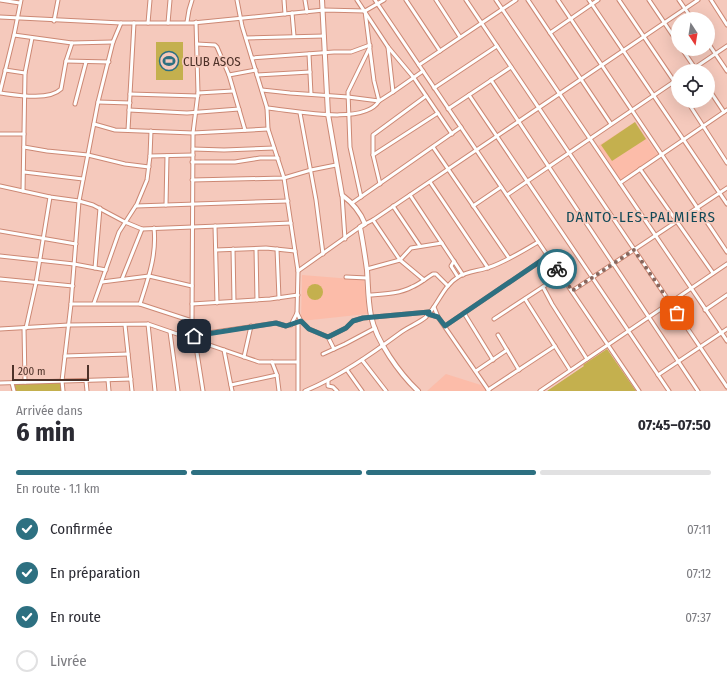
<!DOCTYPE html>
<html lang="fr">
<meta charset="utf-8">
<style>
:root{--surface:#fff;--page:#f7f7f7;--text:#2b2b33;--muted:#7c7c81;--line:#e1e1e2;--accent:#2d7081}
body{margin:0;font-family:"Fira Sans Condensed",sans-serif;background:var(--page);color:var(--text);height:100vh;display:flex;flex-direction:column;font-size:15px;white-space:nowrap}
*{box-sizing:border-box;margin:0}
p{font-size:13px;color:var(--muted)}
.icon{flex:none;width:22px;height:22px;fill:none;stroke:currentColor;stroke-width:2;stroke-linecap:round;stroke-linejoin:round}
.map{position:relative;height:391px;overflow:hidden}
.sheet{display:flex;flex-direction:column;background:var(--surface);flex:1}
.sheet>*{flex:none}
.needle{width:26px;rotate:168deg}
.fabs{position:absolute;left:671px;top:12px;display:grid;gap:8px}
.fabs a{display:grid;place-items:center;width:44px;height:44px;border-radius:50%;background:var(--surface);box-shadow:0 4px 16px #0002;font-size:20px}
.scale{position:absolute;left:12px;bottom:10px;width:77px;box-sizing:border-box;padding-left:4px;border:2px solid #4d3128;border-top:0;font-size:11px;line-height:14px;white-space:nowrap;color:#4d3128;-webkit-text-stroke:3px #f5c9bc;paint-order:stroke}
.pin{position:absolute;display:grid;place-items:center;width:34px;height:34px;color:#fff;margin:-17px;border-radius:8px;box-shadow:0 2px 6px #0006}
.courier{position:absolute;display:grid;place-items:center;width:40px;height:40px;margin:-20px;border:3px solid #2d7081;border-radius:50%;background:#fff;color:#222;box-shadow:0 1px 5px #0007}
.summary em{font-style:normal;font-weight:700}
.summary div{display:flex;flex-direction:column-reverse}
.summary{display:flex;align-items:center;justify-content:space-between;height:68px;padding:0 16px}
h1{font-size:26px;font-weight:700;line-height:30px}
.bar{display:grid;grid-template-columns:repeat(4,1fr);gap:6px 4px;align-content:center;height:48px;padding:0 16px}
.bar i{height:5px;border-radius:3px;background:var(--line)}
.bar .on{background:var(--accent)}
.bar p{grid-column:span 4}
ol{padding:0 16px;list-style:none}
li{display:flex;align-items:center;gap:12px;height:44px}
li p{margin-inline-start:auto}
li .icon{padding:4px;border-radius:50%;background:var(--accent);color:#fff;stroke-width:4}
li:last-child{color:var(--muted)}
li i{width:22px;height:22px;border:2px solid var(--line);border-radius:50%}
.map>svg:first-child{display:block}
.built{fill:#fcbca9}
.green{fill:#c4b04e}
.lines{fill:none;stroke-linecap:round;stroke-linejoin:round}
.street-casing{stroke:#cc8874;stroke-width:5}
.secondary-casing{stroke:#cc8874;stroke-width:6}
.street{stroke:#fff;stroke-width:3}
.secondary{stroke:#fff;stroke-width:4}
.done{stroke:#88665c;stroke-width:4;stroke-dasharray:0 7.2}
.route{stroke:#2d7081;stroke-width:5}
.labels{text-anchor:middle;stroke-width:3.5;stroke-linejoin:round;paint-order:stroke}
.poi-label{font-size:13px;fill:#4d3128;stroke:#f5c9bc;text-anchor:start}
.quarter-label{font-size:15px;letter-spacing:1px;fill:#114957;stroke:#f5c9bc}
</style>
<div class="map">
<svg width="727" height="391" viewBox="0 0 727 391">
<rect width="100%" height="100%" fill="#f5c9bc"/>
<!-- built -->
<g class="built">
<polygon points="635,122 658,155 621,180 598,146"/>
<polygon points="302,275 364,280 367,314 301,321"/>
<polygon points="446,374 484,386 487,391 427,391"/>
</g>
<!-- green -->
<g class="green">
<rect x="156" y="42" width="27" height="38"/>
<polygon points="635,122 646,139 612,161 601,145"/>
<circle cx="315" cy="292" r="8"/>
<polygon points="607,349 636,391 547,391 584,366 583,365"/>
<polygon points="61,382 61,391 15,391 15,383"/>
</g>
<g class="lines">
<defs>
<g id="street">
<polyline points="0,0 20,3"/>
<polyline points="237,0 242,26 267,108 268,129 284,178 298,271 297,313 301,321 298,322 298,391"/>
<polyline points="284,0 285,14"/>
<polyline points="305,0 307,12"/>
<polyline points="357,0 388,47 414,78 452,134"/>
<polyline points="375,0 639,391"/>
<polyline points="406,0 440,51"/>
<polyline points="436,0 460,37"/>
<polyline points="466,0 727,387"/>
<polyline points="496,0 727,341"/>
<polyline points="528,0 611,124"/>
<polyline points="558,0 727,252"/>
<polyline points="589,0 727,204"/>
<polyline points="619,0 678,87"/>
<polyline points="649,0 678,43"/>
<polyline points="679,0 692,19"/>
<polyline points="711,0 727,25"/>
<polyline points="292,13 294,36"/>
<polyline points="0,17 121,23 193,23 324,10 365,11 384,0"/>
<polyline points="54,21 58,0"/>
<polyline points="187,22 189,10 192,0"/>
<polyline points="196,22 198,93 193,133 192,321 203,391"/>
<polyline points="148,23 150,0"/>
<polyline points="168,23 170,0"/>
<polyline points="550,33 598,0"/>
<polyline points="14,35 72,43 113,42"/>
<polyline points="246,38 324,36"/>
<polyline points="708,43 727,71"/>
<polyline points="197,44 215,45 217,47 229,75 245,130"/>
<polyline points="388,47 393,92"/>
<polyline points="682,49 697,71"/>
<polyline points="309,54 311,94"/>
<polyline points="252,58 334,52 351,52 370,45"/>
<polyline points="66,61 109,62"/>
<polyline points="419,65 516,0"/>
<polyline points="5,70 25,73"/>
<polyline points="690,71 727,46"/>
<polyline points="229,75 256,70"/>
<polyline points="257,75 310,72"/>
<polyline points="491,80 698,391"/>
<polyline points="434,88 497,46"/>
<polyline points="708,88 724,112"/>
<polyline points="262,90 290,93 348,97 379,101 393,92 423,71"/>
<polyline points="0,92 14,35 21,0"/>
<path d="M 0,93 C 16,95 49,101 61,89 L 66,61 L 72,43"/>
<polyline points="198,93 233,91"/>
<polyline points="130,94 198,96"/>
<polyline points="469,95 669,391"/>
<polyline points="687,101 727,163"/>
<polyline points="98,102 130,103"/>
<polyline points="75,104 86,62"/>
<path d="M 267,108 C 292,110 364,126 379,101 L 374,81 L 365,11"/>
<polyline points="448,109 511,67"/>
<polyline points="129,110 187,113 239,109"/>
<polyline points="300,113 316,200 323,254"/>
<polyline points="94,124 115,130 193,133 268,129"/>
<polyline points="128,130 134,23"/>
<polyline points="0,134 24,134"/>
<polyline points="24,147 47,151 88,155 125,164 149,167"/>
<polyline points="433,147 509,258"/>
<polyline points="193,149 224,150 274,148"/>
<polyline points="373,155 438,113"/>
<polyline points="150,156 193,155"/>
<polyline points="192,162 235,162 260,158 278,158"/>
<polyline points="640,169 713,273"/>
<polyline points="24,172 83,179"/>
<polyline points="192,180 284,178 311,170 336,165"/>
<polyline points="430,182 488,268"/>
<polyline points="620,183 727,110"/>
<polyline points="380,184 373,155 373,135 426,96"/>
<polyline points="0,186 50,197 79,201 93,205 125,222 142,229 291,223"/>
<polyline points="23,191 25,73 32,38"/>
<polyline points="342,195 345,239"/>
<polyline points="410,195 463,275"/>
<polyline points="507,195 678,79"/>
<polyline points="361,197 350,147 348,92 370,47"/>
<polyline points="352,203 461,127"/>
<polyline points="166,205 167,156"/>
<polyline points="136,206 288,201"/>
<polyline points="393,206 420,246"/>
<polyline points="473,206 501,187"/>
<polyline points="373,220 400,260 424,280"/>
<polyline points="365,224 373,220 698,0"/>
<polyline points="215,226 217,303"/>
<polyline points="0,231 76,244"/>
<polyline points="233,249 234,301"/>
<polyline points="256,249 257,300"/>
<polyline points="277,249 279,298"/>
<polyline points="216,250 266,248 295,251"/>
<polyline points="0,256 74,264 106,270"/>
<polyline points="454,261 451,266 458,277"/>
<polyline points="95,268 100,208"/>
<polyline points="367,269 400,260 411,248 442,243"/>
<polyline points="298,271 360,227"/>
<polyline points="346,277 367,278"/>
<polyline points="0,279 73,286"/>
<polyline points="122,279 142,229"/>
<polyline points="102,282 149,276 192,286"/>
<polyline points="543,287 552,304 587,359"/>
<polyline points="572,291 727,188"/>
<path d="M 369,295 C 383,294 399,294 412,287 C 420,284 426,278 433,274 L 436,274 L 448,286"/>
<polyline points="525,299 570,370"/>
<polyline points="94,303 119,232 137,204 147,180 150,156 151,131"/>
<polyline points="71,304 140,304 192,321"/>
<path d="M 140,304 C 148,279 157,255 154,228"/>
<polyline points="192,304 270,299 298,295"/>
<polyline points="434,307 438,317 489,391"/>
<polyline points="705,310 727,295"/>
<polyline points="464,313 493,360"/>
<polyline points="428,314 438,317"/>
<polyline points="494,319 561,275"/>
<polyline points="301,321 309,329 328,337 334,349"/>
<polyline points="148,324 155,391"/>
<polyline points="125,325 132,391"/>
<polyline points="291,325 297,313"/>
<polyline points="445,326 548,256"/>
<polyline points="24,328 25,382"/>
<polyline points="26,328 36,283 50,197"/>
<polyline points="0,329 69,325 148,324 259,362 297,362"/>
<polyline points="170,332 178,391"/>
<polyline points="194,335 276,323 286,326 298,322"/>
<polyline points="498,335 519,370"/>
<polyline points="328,337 346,328 353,321 363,318 429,312"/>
<polyline points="224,350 232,391"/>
<polyline points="323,354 345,344 375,328"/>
<polyline points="65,356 128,354"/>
<polyline points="244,357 251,326"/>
<polyline points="362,360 386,391"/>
<polyline points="272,362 277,375 279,391"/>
<polyline points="347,370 362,391"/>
<polyline points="476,371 507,350"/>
<polyline points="658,375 727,329"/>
<polyline points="108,380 109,391"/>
<polyline points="86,381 87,391"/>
<polyline points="328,381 328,386 333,387 337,391"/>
<polyline points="0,383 131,379"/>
<polyline points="12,383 14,391"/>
<polyline points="231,385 277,375"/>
<polyline points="488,390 555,346"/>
<polyline points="63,391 62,381 71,304 79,201 98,102 113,42 121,23"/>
<path d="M 305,391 C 340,376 370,355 400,333 C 408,327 419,323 426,317 C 438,305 443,286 458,277 C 467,271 480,271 490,267 C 507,261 523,251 538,242"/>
<polyline points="540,391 727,264"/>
</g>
<path id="secondary" d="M 322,0 L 328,114 L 342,195 C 353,203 360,211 365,224 L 360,227 C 363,242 365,256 367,270 C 368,285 368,301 371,316 C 376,341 400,374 418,391"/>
</defs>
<!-- street casing -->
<use href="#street" class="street-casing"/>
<!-- secondary casing -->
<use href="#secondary" class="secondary-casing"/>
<!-- street -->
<use href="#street" class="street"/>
<!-- secondary -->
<use href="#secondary" class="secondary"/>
</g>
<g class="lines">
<!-- done -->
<polyline class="done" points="557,269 572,291 634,250 677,313"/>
<!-- route -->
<polyline class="route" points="194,336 276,323 286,326 301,321 309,329 328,337 346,328 353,321 363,318 429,312 428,314 438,317 445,326 548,256 557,269"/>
</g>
<!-- icons -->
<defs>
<symbol id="stadium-ring" viewBox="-11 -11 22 22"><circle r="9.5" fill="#f5c9bc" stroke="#2d7081" stroke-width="1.5"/><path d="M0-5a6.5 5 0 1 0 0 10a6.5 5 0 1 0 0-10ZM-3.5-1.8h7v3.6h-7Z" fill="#2d7081"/></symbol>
</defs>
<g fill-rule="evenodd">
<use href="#stadium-ring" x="158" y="50" width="22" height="22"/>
</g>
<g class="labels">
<!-- poi labels -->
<g class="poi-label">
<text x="183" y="66">CLUB ASOS</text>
</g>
<!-- quarter labels -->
<g class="quarter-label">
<text x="641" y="222">DANTO-LES-PALMIERS</text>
</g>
</g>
</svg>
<div class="fabs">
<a><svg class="needle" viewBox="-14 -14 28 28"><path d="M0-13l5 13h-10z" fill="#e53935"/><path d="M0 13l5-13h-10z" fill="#7c7c81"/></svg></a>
<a><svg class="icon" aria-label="locate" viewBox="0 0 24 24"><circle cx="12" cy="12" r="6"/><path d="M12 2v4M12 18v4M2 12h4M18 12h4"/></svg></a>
</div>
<div class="scale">200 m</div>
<div class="pin" style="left:677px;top:313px;background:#ea580c"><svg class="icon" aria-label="bag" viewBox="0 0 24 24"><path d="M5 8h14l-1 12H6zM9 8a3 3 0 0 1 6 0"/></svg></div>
<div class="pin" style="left:194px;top:336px;background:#1f2937"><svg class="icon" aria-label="home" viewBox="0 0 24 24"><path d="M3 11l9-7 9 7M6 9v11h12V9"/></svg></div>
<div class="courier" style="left:557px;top:269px"><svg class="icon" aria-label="bike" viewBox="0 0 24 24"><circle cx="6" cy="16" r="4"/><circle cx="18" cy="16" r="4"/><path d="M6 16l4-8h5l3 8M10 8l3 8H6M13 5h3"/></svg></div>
</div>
<section class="sheet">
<div class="summary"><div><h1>6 min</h1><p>Arrivée dans</p></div><em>07:45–07:50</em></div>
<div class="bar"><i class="on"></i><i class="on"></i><i class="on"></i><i></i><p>En route · 1.1 km</p></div>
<ol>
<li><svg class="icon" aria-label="check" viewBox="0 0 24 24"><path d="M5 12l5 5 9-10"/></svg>Confirmée<p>07:11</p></li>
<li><svg class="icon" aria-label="check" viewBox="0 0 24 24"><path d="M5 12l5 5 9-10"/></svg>En préparation<p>07:12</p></li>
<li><svg class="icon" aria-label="check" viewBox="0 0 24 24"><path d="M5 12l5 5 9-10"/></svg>En route<p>07:37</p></li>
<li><i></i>Livrée</li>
</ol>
</section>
